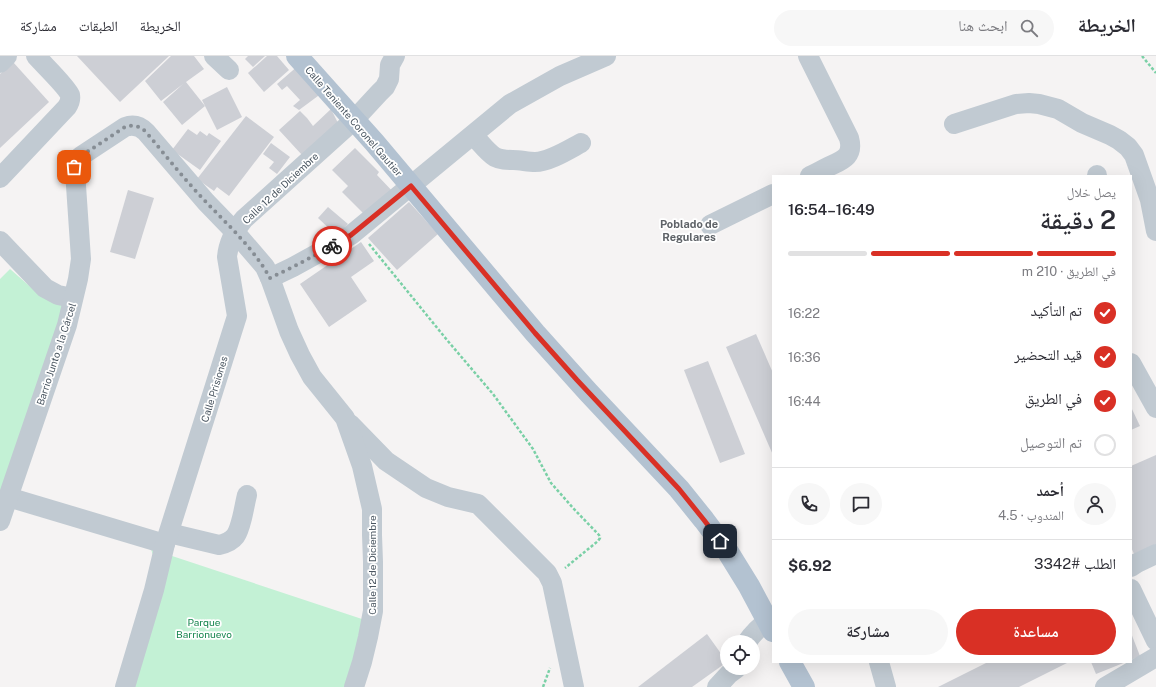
<!DOCTYPE html>
<html lang="ar">
<meta charset="utf-8">
<style>
:root{--surface:#fff;--page:#f7f7f7;--text:#2b2b33;--muted:#7c7c81;--line:#e1e1e2;--accent:#d93025}
body{margin:0;font-family:"Public Sans","Noto Naskh Arabic",sans-serif;background:var(--page);color:var(--text);direction:rtl;height:100vh;display:flex;flex-direction:column;font-size:15px;white-space:nowrap}
*{box-sizing:border-box;margin:0}
p{font-size:13px;color:var(--muted)}
.icon{flex:none;width:22px;height:22px;fill:none;stroke:currentColor;stroke-width:2;stroke-linecap:round;stroke-linejoin:round}
.map{position:relative;flex:1;overflow:hidden;direction:ltr}
.drawer{position:absolute;left:772px;top:119px;width:360px;height:488px;display:flex;flex-direction:column;background:var(--surface);border-radius:0px;box-shadow:0 4px 16px #0002;direction:rtl}
.drawer>*{flex:none}
.tools{position:absolute;left:720px;top:579px;display:grid;gap:8px}
.tools a{display:grid;place-items:center;width:40px;height:40px;border-radius:50%;background:var(--surface);box-shadow:0 4px 16px #0002;font-size:20px}
.pin{position:absolute;display:grid;place-items:center;width:34px;height:34px;color:#fff;margin:-17px;border-radius:8px;box-shadow:0 2px 6px #0006}
.courier{position:absolute;display:grid;place-items:center;width:40px;height:40px;margin:-20px;border:3px solid #d93025;border-radius:50%;background:#fff;color:#222;box-shadow:0 1px 5px #0007}
.headline em{font-style:normal;font-weight:600}
.headline div{display:flex;flex-direction:column-reverse}
.headline{display:flex;align-items:center;justify-content:space-between;height:68px;padding:0 16px}
h1{font-size:26px;font-weight:600;line-height:30px}
.bar{display:grid;grid-template-columns:repeat(4,1fr);gap:6px 4px;align-content:center;height:48px;padding:0 16px}
.bar i{height:5px;border-radius:3px;background:var(--line)}
.bar .on{background:var(--accent)}
.bar p{grid-column:span 4}
.line{display:flex;align-items:center;gap:10px;padding:0 16px;border-top:1px solid var(--line)}
.line div{flex:1}
.round{display:grid;place-items:center;flex:none;width:42px;height:42px;border-radius:21px;background:var(--page)}
ol{padding:0 16px;list-style:none}
li{display:flex;align-items:center;gap:12px;height:44px}
li p{margin-inline-start:auto}
li .icon{padding:4px;border-radius:50%;background:var(--accent);color:#fff;stroke-width:4}
li:last-child{color:var(--muted)}
li i{width:22px;height:22px;border:2px solid var(--line);border-radius:50%}
.action{display:flex;gap:8px;margin-top:auto;padding:8px 16px}
.action a{flex:1;height:46px;border-radius:24px;background:var(--accent);color:#fff;font-size:16px;font-weight:600;line-height:46px;text-align:center}
.action a+a{background:var(--page);color:var(--text)}
header{display:flex;align-items:center;gap:24px;box-sizing:border-box;height:56px;padding:0 20px;background:var(--surface);border-bottom:1px solid var(--line)}
header strong{font-size:19px}
nav{display:flex;gap:22px;margin-inline-start:auto;font-size:14px}
.search{width:280px;height:36px;background:var(--page);display:flex;align-items:center;gap:10px;box-sizing:border-box;padding:0 14px;border-radius:22px;color:var(--muted);font-size:15px}
.map>svg:first-child{display:block}
.green{fill:#c3f1d5}
.building{fill:#cdcfd5}
.lines{fill:none;stroke-linecap:round;stroke-linejoin:round}
.path{stroke:#7ad0a6;stroke-width:2.5;stroke-dasharray:3 2;stroke-linecap:butt}
.minor{stroke:#c1cad2;stroke-width:20}
.major{stroke:#b3c2d1;stroke-width:22}
.done{stroke:#868d94;stroke-width:4;stroke-dasharray:0 7.2}
.route{stroke:#d93025;stroke-width:5}
.labels{text-anchor:middle;stroke-width:3.5;stroke-linejoin:round;paint-order:stroke}
.street-label{font-size:10px;fill:#4a5661;stroke:#fff}
.park-label{font-size:10px;fill:#17864f;stroke:#fff}
.neighbourhood-label{font-size:11px;font-weight:bold;fill:#5f6368;stroke:#fff}
</style>
<header>
<strong>الخريطة</strong>
<div class="search"><svg class="icon" aria-label="search" viewBox="0 0 24 24"><circle cx="10" cy="10" r="6"/><path d="M15 15l6 6"/></svg>ابحث هنا</div>
<nav><a>الخريطة</a><a>الطبقات</a><a>مشاركة</a></nav>
</header>
<div class="map">
<svg width="1156" height="631" viewBox="0 0 1156 631">
<rect width="100%" height="100%" fill="#f5f3f3"/>
<!-- green -->
<g class="green">
<polygon points="10,213 34,234 70,239 0,457 0,223"/>
<polygon points="151,493 371,566 355,631 124,631 157,512"/>
</g>
<!-- building -->
<g class="building">
<polygon points="77,0 169,0 120,46"/>
<polygon points="171,0 194,0 204,13 186,26 205,50 182,69 163,46 183,28 161,45 145,25"/>
<polygon points="248,0 265,0 253,11 245,3"/>
<polygon points="267,0 277,0 289,14 264,36 248,17"/>
<polygon points="13,6 49,46 0,92 0,18"/>
<polygon points="299,9 322,37 299,54 293,50 300,44 287,30 282,34 277,28"/>
<polygon points="227,31 242,61 217,74 202,44"/>
<polygon points="331,53 338,67 302,99 279,74 300,55 307,62 313,70"/>
<polygon points="246,60 274,81 229,140 217,131 214,135 197,123"/>
<polygon points="188,73 197,79 200,75 207,80 209,77 221,85 200,114 172,94"/>
<polygon points="271,87 290,101 277,118 269,112 274,106 263,98"/>
<polygon points="355,92 379,116 377,119 395,138 370,164 342,136 348,130 332,114"/>
<polygon points="128,134 154,142 135,203 110,196"/>
<polygon points="409,146 438,178 397,214 368,182"/>
<polygon points="328,151 348,168 337,180 318,162"/>
<polygon points="361,186 374,205 351,221 367,245 329,271 300,228"/>
<polygon points="756,278 773,317 773,399 726,291"/>
<polygon points="708,305 745,398 720,407 684,314"/>
<polygon points="1131,351 1140,370 1131,374"/>
<polygon points="1156,399 1156,488 1134,498 1131,491 1131,410"/>
<polygon points="1131,577 1140,600 1131,604"/>
<polygon points="707,578 727,606 692,631 638,631"/>
<polygon points="988,606 1069,606 1019,631 938,631"/>
<polygon points="1091,606 1126,606 1096,618"/>
</g>
<g class="lines">
<!-- path -->
<g class="path">
<polyline points="1142,0 1156,17"/>
<polyline points="369,188 447,284 493,338 533,393 551,427 573,452 599,479 600,482 598,485 565,512"/>
<polyline points="543,631 550,612"/>
</g>
<!-- minor -->
<g class="minor">
<polyline points="214,0 229,14"/>
<path d="M 808,0 L 849,82 C 854,100 843,104 830,110 C 823,113 817,117 810,120"/>
<polyline points="0,7 7,0"/>
<polyline points="954,68 1016,48 1029,47 1039,48 1058,53 1082,67 1110,79 1119,84 1128,91 1134,99 1150,144 1156,175"/>
<path d="M 473,79 C 480,86 487,96 495,101 C 501,104 506,104 513,104 C 520,104 528,106 535,106 C 549,106 568,94 581,87"/>
<polyline points="1097,119 1097,120"/>
<path d="M 0,122 L 67,51 C 69,48 71,44 70,39 C 67,31 43,8 36,0"/>
<polyline points="710,169 773,138"/>
<polyline points="0,185 45,232 58,239 73,242"/>
<polyline points="270,222 293,211 351,179 510,48 560,20 606,0"/>
<polyline points="1131,307 1156,352"/>
<polyline points="350,368 386,405 426,432 448,441 478,448 547,517 552,527 574,631"/>
<polyline points="8,441 165,488"/>
<path d="M 0,465 L 67,269 L 78,223 L 81,203 L 75,115 L 76,106 L 81,100 L 125,71 C 133,68 140,70 146,76 L 206,146 L 235,176 L 265,211 L 270,222 L 289,275 L 300,299 L 312,321 L 345,362 L 362,410 L 372,453 L 372,479 L 373,506 L 373,555 L 368,581 L 362,606 L 354,631"/>
<path d="M 169,477 L 219,489 C 236,485 238,478 242,462 C 244,454 245,447 247,439"/>
<polyline points="1131,511 1137,507 1156,498"/>
<polyline points="1131,533 1156,585"/>
<path d="M 747,586 C 753,577 759,571 768,565"/>
<polyline points="879,606 886,631"/>
<path d="M 125,631 L 154,534 L 165,488 L 237,260 L 227,201 C 228,188 235,173 244,163 L 354,64 L 379,37 L 385,31 L 389,23 L 390,9 L 395,0"/>
<polyline points="717,631 729,618 737,612"/>
<polyline points="1105,631 1156,601"/>
</g>
<!-- major -->
<g class="major">
<polyline points="297,0 374,86 535,277 588,336 679,433 704,464 728,496 749,530 773,575"/>
<polyline points="790,606 804,631"/>
</g>
</g>
<g class="lines">
<!-- done -->
<path class="done" d="M 74,111 L 76,106 L 81,100 L 125,71 C 133,68 140,70 146,76 C 166,100 185,124 206,146 C 229,170 254,193 270,222 L 293,211 L 332,190"/>
<!-- route -->
<polyline class="route" points="332,190 351,179 411,130 535,277 577,324 679,433 704,464 720,485"/>
</g>
<g class="labels">
<!-- street labels -->
<g class="street-label">
<text transform="translate(354 65) rotate(49)" y="4">Calle Teniente Coronel Gautier</text>
<text transform="translate(280 132) rotate(-43)" y="4">Calle 12 de Diciembre</text>
<text transform="translate(56 298) rotate(-72)" y="4">Barrio Junto a la Cárcel</text>
<text transform="translate(214 333) rotate(-73)" y="4">Calle Prisiones</text>
<text transform="translate(372 509) rotate(-90)" y="4">Calle 12 de Diciembre</text>
</g>
<!-- park labels -->
<g class="park-label">
<text x="204" y="570">Parque<tspan x="204" dy="12">Barrionuevo</tspan></text>
</g>
<!-- neighbourhood labels -->
<g class="neighbourhood-label">
<text x="689" y="172">Poblado de<tspan x="689" dy="13">Regulares</tspan></text>
</g>
</g>
</svg>
<div class="tools">
<a><svg class="icon" aria-label="locate" viewBox="0 0 24 24"><circle cx="12" cy="12" r="6"/><path d="M12 2v4M12 18v4M2 12h4M18 12h4"/></svg></a>
</div>
<div class="pin" style="left:74px;top:111px;background:#ea580c"><svg class="icon" aria-label="bag" viewBox="0 0 24 24"><path d="M5 8h14l-1 12H6zM9 8a3 3 0 0 1 6 0"/></svg></div>
<div class="pin" style="left:720px;top:485px;background:#1f2937"><svg class="icon" aria-label="home" viewBox="0 0 24 24"><path d="M3 11l9-7 9 7M6 9v11h12V9"/></svg></div>
<div class="courier" style="left:332px;top:190px"><svg class="icon" aria-label="bike" viewBox="0 0 24 24"><circle cx="6" cy="16" r="4"/><circle cx="18" cy="16" r="4"/><path d="M6 16l4-8h5l3 8M10 8l3 8H6M13 5h3"/></svg></div>
<section class="drawer">
<div class="headline"><div><h1>2 دقيقة</h1><p>يصل خلال</p></div><em>16:49–16:54</em></div>
<div class="bar"><i class="on"></i><i class="on"></i><i class="on"></i><i></i><p>في الطريق · 210 m</p></div>
<ol>
<li><svg class="icon" aria-label="check" viewBox="0 0 24 24"><path d="M5 12l5 5 9-10"/></svg>تم التأكيد<p>16:22</p></li>
<li><svg class="icon" aria-label="check" viewBox="0 0 24 24"><path d="M5 12l5 5 9-10"/></svg>قيد التحضير<p>16:36</p></li>
<li><svg class="icon" aria-label="check" viewBox="0 0 24 24"><path d="M5 12l5 5 9-10"/></svg>في الطريق<p>16:44</p></li>
<li><i></i>تم التوصيل</li>
</ol>
<div class="line" style="height:72px"><a class="round"><svg class="icon" aria-label="person" viewBox="0 0 24 24"><circle cx="12" cy="8" r="4"/><path d="M4 21q1-7 8-7t8 7"/></svg></a><div><b>أحمد</b><p>المندوب · 4.5</p></div><a class="round"><svg class="icon" aria-label="chat" viewBox="0 0 24 24"><path d="M4 5h16v11H9l-5 4z"/></svg></a><a class="round"><svg class="icon" aria-label="phone" viewBox="0 0 24 24"><path d="M5 4h4l2 5-3 2q2 4 5 5l2-3 5 2v4C11 20 4 13 5 4z"/></svg></a></div>
<div class="line" style="height:52px"><div>الطلب #3342</div><b>$6.92</b></div>
<div class="action"><a>مساعدة</a><a>مشاركة</a></div>
</section>
</div>
